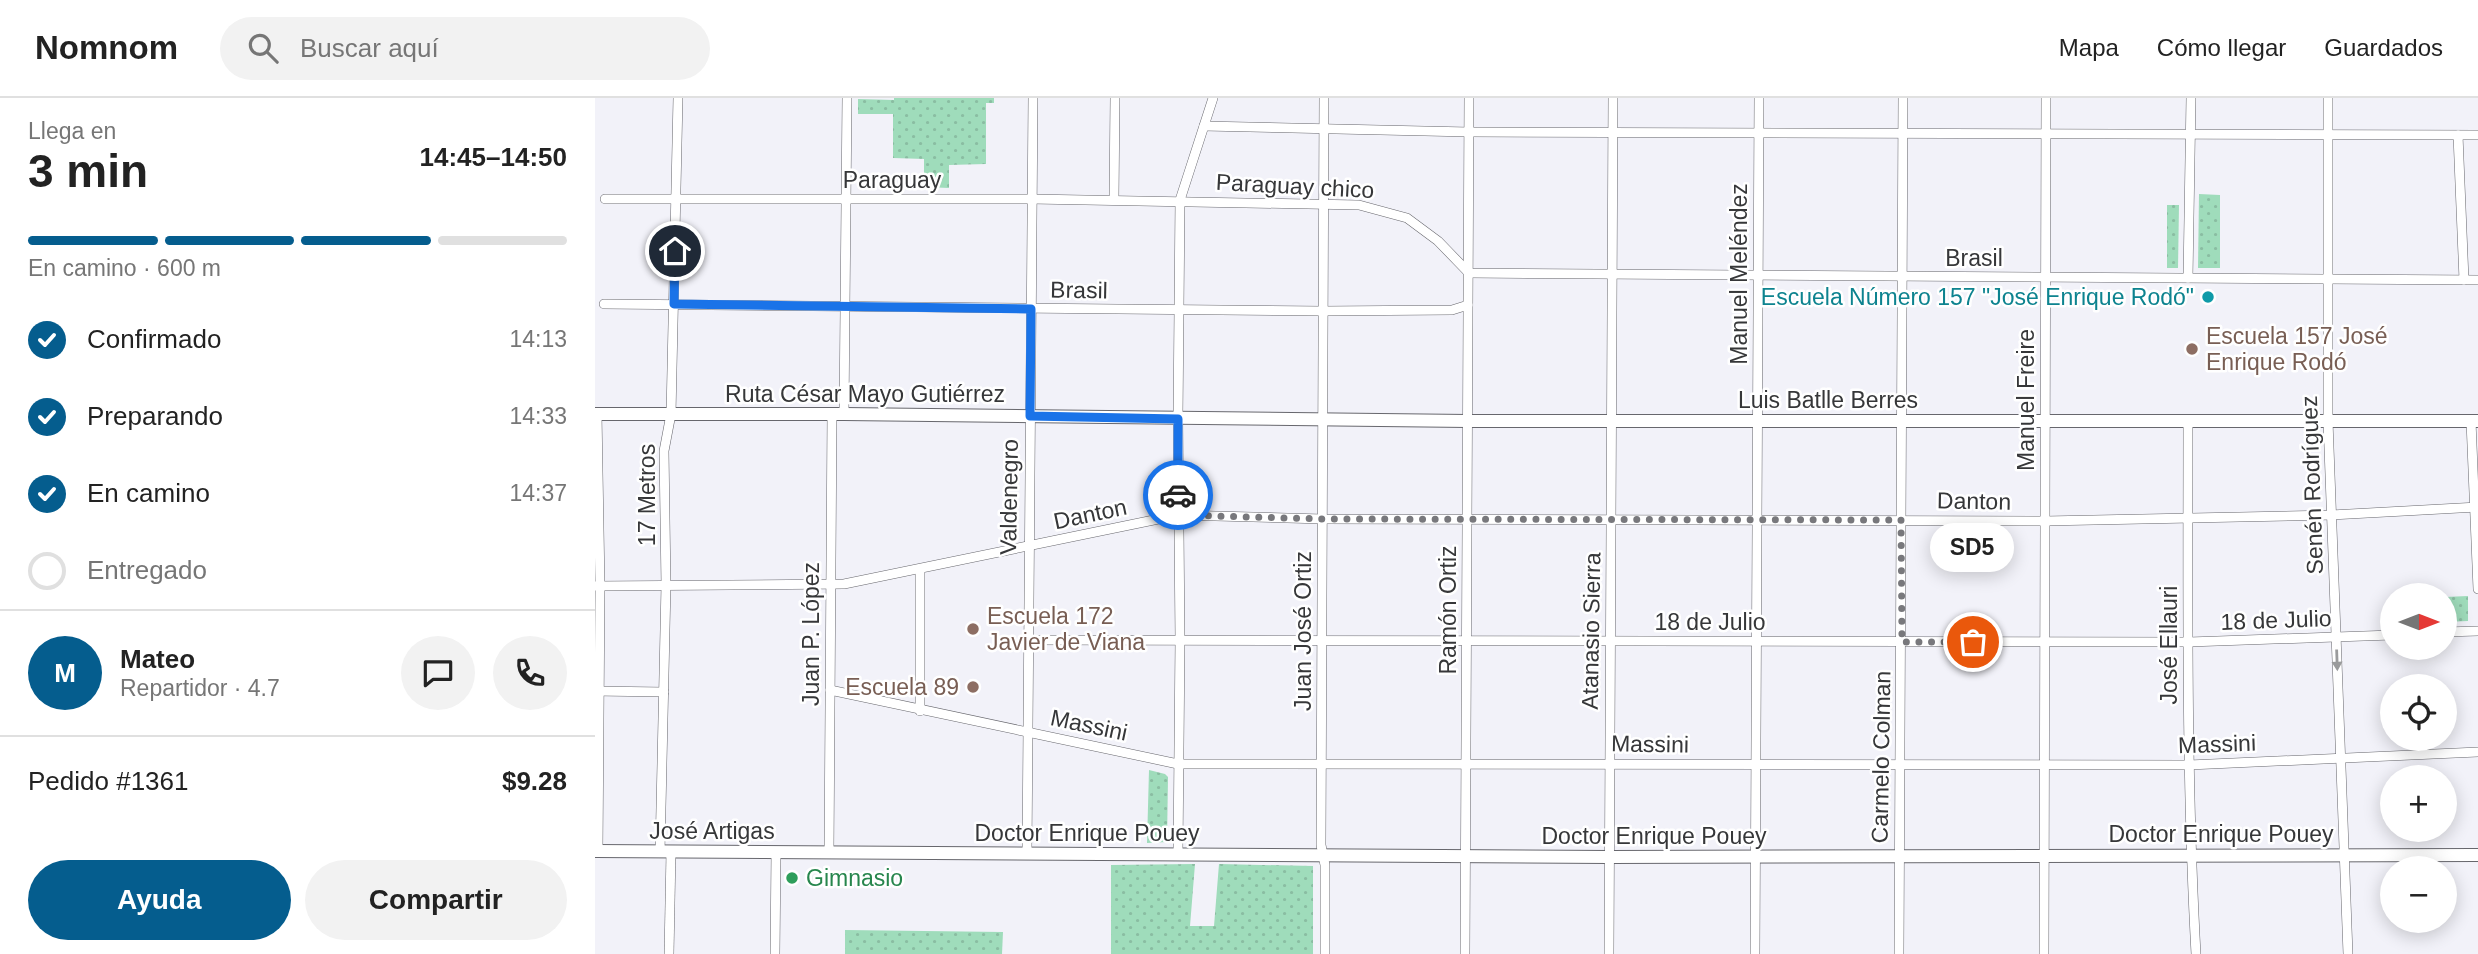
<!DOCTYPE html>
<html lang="es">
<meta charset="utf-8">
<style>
:root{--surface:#fff;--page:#f2f2f2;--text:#222;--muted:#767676;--line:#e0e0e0;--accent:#055d8e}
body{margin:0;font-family:Arial,sans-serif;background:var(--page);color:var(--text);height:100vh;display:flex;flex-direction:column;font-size:26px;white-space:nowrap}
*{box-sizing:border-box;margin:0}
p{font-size:23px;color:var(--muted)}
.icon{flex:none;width:38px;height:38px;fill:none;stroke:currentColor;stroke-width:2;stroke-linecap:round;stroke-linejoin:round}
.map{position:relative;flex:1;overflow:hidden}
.side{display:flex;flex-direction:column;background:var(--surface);width:595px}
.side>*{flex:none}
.needle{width:46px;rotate:90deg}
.controls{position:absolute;left:1785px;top:485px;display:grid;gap:14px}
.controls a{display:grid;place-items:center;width:77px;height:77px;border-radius:50%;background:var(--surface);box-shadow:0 4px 18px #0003;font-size:35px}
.pin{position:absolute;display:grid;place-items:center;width:60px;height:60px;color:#fff;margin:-30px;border:4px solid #fff;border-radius:50%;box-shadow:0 2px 7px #0007}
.courier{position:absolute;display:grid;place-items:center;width:70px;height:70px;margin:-35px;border:5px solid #1a73e8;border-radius:50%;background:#fff;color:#222;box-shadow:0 2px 9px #0007}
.bubble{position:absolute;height:49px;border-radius:24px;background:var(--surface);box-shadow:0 4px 18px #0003;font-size:23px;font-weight:800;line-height:49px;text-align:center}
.summary em{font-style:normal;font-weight:800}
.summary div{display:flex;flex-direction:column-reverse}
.summary{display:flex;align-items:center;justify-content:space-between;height:119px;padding:0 28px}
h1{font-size:46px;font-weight:800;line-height:52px}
.bar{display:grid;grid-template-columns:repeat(4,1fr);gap:10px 7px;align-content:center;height:84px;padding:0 28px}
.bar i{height:9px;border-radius:5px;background:var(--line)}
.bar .selected{background:var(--accent)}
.bar p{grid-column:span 4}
.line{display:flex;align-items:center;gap:18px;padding:0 28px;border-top:2px solid var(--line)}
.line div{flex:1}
.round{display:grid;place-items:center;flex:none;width:74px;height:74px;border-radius:37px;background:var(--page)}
ol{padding:0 28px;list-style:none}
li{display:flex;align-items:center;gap:21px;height:77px}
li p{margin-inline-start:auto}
li .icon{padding:7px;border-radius:50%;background:var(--accent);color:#fff;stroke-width:4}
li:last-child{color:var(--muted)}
li i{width:38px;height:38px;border:4px solid var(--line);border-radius:50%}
.action{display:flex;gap:14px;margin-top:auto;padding:14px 28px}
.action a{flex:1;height:80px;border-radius:42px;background:var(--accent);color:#fff;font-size:28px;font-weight:800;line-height:80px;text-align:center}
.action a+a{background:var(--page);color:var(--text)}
header{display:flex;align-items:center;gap:42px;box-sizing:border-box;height:98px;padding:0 35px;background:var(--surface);border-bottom:2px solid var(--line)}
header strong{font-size:33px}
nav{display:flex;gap:38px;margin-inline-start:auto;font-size:24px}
.search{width:490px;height:63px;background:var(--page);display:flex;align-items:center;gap:18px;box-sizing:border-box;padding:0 24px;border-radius:38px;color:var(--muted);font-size:26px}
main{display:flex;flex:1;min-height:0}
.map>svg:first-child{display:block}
.green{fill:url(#green-dots)}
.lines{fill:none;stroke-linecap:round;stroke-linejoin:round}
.street-casing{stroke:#67676d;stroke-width:10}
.secondary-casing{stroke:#67676d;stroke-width:14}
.street{stroke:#fff;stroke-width:9}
.secondary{stroke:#fff;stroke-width:12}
.oneway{fill:#9a9b9c}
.done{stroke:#78787c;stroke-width:7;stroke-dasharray:0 12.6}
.route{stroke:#1a73e8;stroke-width:9}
.culture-dot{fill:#0f9aa8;stroke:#fff;stroke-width:2.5}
.education-dot{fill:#8d6e63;stroke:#fff;stroke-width:2.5}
.leisure-dot{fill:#2e9e5b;stroke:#fff;stroke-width:2.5}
.labels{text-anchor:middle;stroke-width:5;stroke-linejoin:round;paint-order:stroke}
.street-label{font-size:23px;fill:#363739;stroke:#fff}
.culture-label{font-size:23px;fill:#0d838f;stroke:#fff;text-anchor:end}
.education-label{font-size:23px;fill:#785e54;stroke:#fff;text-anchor:start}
.leisure-label{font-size:23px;fill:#27864d;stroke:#fff;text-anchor:start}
</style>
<header>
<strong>Nomnom</strong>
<div class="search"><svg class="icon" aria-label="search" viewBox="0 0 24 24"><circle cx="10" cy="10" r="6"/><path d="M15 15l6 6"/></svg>Buscar aquí</div>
<nav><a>Mapa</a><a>Cómo llegar</a><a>Guardados</a></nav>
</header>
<main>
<section class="side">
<div class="summary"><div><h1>3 min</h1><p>Llega en</p></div><em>14:45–14:50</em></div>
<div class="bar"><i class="selected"></i><i class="selected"></i><i class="selected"></i><i></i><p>En camino · 600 m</p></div>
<ol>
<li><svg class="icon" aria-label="check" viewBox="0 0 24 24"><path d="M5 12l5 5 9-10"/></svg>Confirmado<p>14:13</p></li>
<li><svg class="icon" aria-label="check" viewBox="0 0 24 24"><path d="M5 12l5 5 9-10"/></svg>Preparando<p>14:33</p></li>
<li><svg class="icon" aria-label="check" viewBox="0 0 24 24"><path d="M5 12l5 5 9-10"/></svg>En camino<p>14:37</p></li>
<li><i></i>Entregado</li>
</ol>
<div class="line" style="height:126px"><b class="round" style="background:var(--accent);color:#fff">M</b><div><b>Mateo</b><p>Repartidor · 4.7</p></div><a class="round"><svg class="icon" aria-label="chat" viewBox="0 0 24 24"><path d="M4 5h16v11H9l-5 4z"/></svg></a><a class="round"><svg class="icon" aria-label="phone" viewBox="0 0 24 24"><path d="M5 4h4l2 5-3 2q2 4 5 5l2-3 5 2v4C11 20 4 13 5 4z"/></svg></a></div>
<div class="line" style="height:91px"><div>Pedido #1361</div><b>$9.28</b></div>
<div class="action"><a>Ayuda</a><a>Compartir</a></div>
</section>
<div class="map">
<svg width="1883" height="856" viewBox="0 0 1883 856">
<defs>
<pattern id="green-dots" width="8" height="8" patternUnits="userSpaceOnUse" patternTransform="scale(1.75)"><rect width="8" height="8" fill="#9fdcbb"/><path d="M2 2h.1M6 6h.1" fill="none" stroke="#8abda2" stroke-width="1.8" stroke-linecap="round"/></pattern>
</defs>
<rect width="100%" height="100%" fill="#f2f2f9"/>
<!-- green -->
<g class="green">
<polygon points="299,0 399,0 399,5 391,5 391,66 354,67 354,90 329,89 329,61 298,60 298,16 263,16 263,1 299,2"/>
<polygon points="1604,96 1625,97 1625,170 1603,170"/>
<polygon points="1572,107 1584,107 1583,170 1572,170"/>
<polygon points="1873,498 1873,523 1850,524 1850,499"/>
<polygon points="554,672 570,676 573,679 572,744 552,745"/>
<polygon points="600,766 595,828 619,828 624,766 718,768 718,856 516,856 516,767"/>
<polygon points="250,832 408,834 407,856 250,856"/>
</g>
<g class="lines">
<defs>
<g id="street">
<polyline points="729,0 726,747 730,767 730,856"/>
<polyline points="1733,0 1733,323 1753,856"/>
<polyline points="609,28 874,34 1883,37"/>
<polyline points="1863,37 1869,182"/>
<polyline points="10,101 437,101 764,107 812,120 843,143 874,175 1883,182"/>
<polyline points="519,101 520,0"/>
<polyline points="1593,180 1596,0"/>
<polyline points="9,206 727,213 857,212 873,207"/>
<polyline points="2,316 5,488 3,753"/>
<polyline points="249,316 252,0"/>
<path d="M 1593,322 C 1593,500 1591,678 1601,856"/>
<polyline points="1876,323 1883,491"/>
<polyline points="325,472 325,613"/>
<polyline points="0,488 249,486 583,417 728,421 1450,423 1736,417 1883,409"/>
<polyline points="1850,534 1883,533"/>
<polyline points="432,542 1594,544 1797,537"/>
<polyline points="235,592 583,666 1594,667 1883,654"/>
<polyline points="0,593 69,594"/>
<polyline points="65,754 71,487 69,353 76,316 83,0"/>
<polyline points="234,755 237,316"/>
<polyline points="432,755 438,0"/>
<polyline points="583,756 585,542 583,321 585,102 618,0"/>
<polyline points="74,856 76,754"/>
<polyline points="180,856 181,754"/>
<polyline points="870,856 874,0"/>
<polyline points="1014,856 1018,0"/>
<polyline points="1160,856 1164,0"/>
<polyline points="1304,856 1308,0"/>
<polyline points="1449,856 1451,0"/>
</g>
<g id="secondary">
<polyline points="0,316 249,316 873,323 1883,323"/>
<polyline points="0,753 1014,759 1883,757"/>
</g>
</defs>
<!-- street casing -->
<use href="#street" class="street-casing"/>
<!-- secondary casing -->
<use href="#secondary" class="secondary-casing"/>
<!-- street -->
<use href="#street" class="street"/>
<!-- secondary -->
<use href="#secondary" class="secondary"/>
</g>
<!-- one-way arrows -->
<defs><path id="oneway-solid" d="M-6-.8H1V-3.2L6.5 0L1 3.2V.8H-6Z" transform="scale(1.75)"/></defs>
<use class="oneway" href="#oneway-solid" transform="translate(1742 562) rotate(88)"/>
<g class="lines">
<!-- done -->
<polyline class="done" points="583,397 583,417 728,421 1306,422 1307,544 1378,544"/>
<!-- route -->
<polyline class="route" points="80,153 79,206 436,211 435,318 583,321 583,397"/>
</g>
<!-- markers -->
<circle class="culture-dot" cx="1613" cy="199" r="7"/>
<g class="education-dot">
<circle cx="1597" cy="251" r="7"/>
<circle cx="378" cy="531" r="7"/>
<circle cx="378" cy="589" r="7"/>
</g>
<circle class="leisure-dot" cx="197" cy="780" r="7"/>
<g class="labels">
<!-- street labels -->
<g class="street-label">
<text x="297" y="90">Paraguay</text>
<text transform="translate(700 88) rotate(3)" y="8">Paraguay chico</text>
<text x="1379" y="168">Brasil</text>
<text transform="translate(1144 176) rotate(-90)" y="8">Manuel Meléndez</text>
<text transform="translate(484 192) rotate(1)" y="8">Brasil</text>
<text x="270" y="304">Ruta César Mayo Gutiérrez</text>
<text x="1233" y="310">Luis Batlle Berres</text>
<text transform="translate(1431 302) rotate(-90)" y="8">Manuel Freire</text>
<text transform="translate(1717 387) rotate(-92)" y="8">Senén Rodríguez</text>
<text transform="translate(52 397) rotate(-90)" y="8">17 Metros</text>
<text transform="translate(414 399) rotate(-89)" y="8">Valdenegro</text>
<text transform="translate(1379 403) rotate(1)" y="8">Danton</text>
<text transform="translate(495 416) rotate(-12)" y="8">Danton</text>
<text transform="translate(853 512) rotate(-90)" y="8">Ramón Ortiz</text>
<text transform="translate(1681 522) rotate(-2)" y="8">18 de Julio</text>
<text x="1115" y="532">18 de Julio</text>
<text transform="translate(708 533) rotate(-90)" y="8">Juan José Ortiz</text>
<text transform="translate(996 533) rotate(-89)" y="8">Atanasio Sierra</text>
<text transform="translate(216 536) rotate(-90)" y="8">Juan P. López</text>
<text transform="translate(1574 547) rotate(-90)" y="8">José Ellauri</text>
<text transform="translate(494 627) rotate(12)" y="8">Massini</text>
<text transform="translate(1055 646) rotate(1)" y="8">Massini</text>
<text transform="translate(1622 646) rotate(-2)" y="8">Massini</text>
<text transform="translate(1286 659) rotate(-89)" y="8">Carmelo Colman</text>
<text x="117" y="741">José Artigas</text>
<text x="492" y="743">Doctor Enrique Pouey</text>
<text x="1626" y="744">Doctor Enrique Pouey</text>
<text x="1059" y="746">Doctor Enrique Pouey</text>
</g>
<!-- culture labels -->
<g class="culture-label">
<text x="1599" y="207">Escuela Número 157 "José Enrique Rodó"</text>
</g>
<!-- education labels -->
<g class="education-label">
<text x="1611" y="246">Escuela 157 José<tspan x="1611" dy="26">Enrique Rodó</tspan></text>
<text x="392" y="526">Escuela 172<tspan x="392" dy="26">Javier de Viana</tspan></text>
<text x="364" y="597" text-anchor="end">Escuela 89</text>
</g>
<!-- leisure labels -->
<g class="leisure-label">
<text x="211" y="788">Gimnasio</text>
</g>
</g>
</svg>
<div class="controls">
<a><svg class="needle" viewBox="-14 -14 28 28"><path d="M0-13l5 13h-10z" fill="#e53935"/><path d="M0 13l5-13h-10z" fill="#767676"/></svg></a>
<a><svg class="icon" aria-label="locate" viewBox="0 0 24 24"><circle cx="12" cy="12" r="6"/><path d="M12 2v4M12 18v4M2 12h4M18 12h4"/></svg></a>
<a>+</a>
<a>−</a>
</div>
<div class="pin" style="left:1378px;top:544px;background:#ea580c"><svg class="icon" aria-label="bag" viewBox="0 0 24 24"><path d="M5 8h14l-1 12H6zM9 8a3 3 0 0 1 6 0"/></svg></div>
<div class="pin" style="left:80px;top:153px;background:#1f2937"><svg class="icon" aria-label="home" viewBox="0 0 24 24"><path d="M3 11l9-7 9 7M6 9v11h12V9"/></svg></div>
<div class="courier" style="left:583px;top:397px"><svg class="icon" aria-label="car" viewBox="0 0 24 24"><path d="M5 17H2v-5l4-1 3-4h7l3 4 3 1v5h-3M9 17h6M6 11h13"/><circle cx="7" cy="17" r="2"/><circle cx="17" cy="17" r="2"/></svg></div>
<div class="bubble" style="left:1335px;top:425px;width:84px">SD5</div>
</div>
</main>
